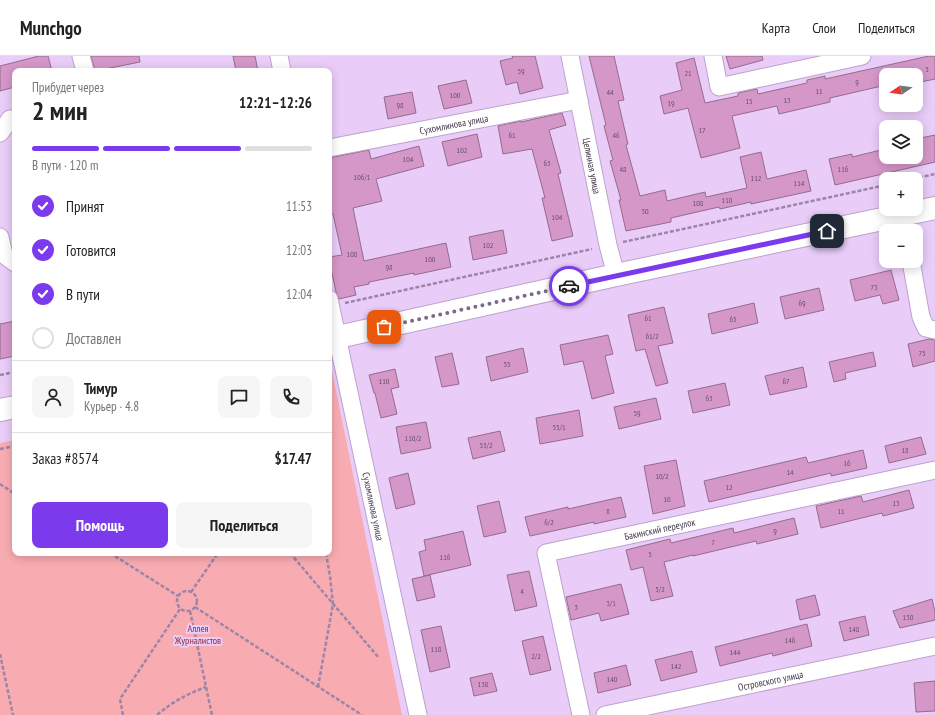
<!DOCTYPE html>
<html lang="ru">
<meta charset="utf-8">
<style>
:root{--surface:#fff;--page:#f6f6f6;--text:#222;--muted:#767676;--line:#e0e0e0;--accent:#7c3aed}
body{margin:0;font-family:"PT Sans Narrow",sans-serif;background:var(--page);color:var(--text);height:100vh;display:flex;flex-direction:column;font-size:15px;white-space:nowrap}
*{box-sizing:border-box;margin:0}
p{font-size:13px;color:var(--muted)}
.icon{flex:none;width:22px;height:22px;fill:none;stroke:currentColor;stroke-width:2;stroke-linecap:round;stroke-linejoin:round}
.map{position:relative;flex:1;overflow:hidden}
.side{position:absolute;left:12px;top:12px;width:320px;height:488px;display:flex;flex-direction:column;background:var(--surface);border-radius:8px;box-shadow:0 2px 10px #0003}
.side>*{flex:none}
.needle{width:26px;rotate:257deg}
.controls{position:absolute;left:879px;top:12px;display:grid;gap:8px}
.controls a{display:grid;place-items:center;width:44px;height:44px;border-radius:8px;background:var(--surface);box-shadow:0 2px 10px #0003;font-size:20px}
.pin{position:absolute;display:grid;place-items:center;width:34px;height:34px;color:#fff;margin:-17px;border-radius:8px;box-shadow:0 2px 6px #0006}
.courier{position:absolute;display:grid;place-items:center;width:40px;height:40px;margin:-20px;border:3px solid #7c3aed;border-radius:50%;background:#fff;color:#222;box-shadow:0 1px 5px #0007}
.summary em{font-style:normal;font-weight:600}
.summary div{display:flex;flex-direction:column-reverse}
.summary{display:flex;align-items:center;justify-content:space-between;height:68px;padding:0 20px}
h1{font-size:26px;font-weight:600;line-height:30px}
.bar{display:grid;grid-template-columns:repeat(4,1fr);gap:6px 4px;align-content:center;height:48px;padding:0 20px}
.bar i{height:5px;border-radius:3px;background:var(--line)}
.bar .active{background:var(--accent)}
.bar p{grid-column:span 4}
.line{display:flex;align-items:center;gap:10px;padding:0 20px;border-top:1px solid var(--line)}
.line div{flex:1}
.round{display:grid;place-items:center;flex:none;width:42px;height:42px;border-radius:8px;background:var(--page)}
ol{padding:0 20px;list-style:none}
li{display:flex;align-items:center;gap:12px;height:44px}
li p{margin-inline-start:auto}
li .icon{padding:4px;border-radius:50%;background:var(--accent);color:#fff;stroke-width:4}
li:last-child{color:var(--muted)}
li i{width:22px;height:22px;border:2px solid var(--line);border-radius:50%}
.primary-button{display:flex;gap:8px;margin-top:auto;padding:8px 20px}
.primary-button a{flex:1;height:46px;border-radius:8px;background:var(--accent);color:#fff;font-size:16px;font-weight:600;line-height:46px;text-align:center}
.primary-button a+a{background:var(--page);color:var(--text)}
header{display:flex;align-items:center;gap:24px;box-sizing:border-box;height:56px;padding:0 20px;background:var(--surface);border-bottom:1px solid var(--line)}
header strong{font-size:19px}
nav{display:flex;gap:22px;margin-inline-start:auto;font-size:14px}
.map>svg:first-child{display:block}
.green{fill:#f8acb2}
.building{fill:#d597c8;stroke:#946c8c}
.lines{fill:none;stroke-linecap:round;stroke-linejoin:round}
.minor-casing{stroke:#bea2cd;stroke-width:19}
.major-casing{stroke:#bea2cd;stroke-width:24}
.path{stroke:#9b86a6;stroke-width:2.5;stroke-dasharray:4 2;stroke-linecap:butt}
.minor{stroke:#fff;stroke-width:17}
.major{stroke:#fff;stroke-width:22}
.done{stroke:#7d6b86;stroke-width:4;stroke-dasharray:0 7.2}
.route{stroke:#7c3aed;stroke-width:5}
.labels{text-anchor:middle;stroke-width:4;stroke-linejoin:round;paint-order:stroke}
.number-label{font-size:8px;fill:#684f69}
.street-label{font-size:10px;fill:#433749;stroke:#e9ccf8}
.park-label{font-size:10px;fill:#8d2f3e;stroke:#e9ccf8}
</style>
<header>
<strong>Munchgo</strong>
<nav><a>Карта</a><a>Слои</a><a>Поделиться</a></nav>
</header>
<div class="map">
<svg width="935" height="659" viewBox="0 0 935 659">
<rect width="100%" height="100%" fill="#e9ccf8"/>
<!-- green -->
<polygon class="green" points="329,315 332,315 402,659 0,659 0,387 15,384 15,497 329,497"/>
<!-- building -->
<g class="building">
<polygon points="39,0 48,0 52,15 15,15 15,31 0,35 0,10"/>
<polygon points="91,0 139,0 140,6 95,15"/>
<polygon points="233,0 255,0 258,15 236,15"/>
<polygon points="512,0 535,0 543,32 520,38 517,26 506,29 500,5 513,2"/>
<polygon points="589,0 614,0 624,44 618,45 628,88 626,89 640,140 665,134 667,145 705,136 706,141 747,132 740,101 761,96 767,123 806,114 811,135 751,148 751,146 720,153 719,151 671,162 671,166 626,175 619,144 621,144 610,105 613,104 604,70 606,69"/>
<polygon points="726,0 762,0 763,4 730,13"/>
<polygon points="929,0 935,0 935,23 916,27 916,19 886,19 886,29 830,42 830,46 779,58 777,50 732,60 740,92 701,102 688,52 664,58 660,40 682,34 676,7 694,2 705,47 738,40 738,37 757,33 758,38 807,27 807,24 825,20 825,23"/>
<polygon points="466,24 472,47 444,53 438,30"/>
<polygon points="412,36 416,57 388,63 384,41"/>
<polygon points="562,57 566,69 549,74 561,117 558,118 573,180 552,185 542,142 545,142 532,93 503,98 498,70 521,65 521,66"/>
<polygon points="477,78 482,101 448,110 442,86"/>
<polygon points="935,79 935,106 835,129 829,103 852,98 852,101 881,94 882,101 916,101 916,83"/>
<polygon points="419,90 424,110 376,123 382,145 353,152 364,205 446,187 451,211 414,219 414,217 369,226 369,228 354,231 356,239 339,243 336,236 329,203 329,201 342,199 333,158 331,158 329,149 329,102 369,94 371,103"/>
<polygon points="503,174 507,197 473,204 469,181"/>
<polygon points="891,214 899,244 883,248 880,239 855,245 850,224"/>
<polygon points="819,232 824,254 785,263 780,241"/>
<polygon points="754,247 758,267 712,278 708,258"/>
<polygon points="664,251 673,287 658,290 668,327 656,330 645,293 636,295 628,259"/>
<polygon points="15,265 15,300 0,303 0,268"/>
<polygon points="608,279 613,298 605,300 614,337 592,343 583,305 564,309 560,289"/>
<polygon points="929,283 935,284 935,305 913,311 908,288"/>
<polygon points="523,292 528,316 491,325 486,301"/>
<polygon points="873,296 876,310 845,317 846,323 834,326 829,306"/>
<polygon points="452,297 459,328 442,331 435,301"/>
<polygon points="803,311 807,331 770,339 765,320"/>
<polygon points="395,313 399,331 391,333 397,358 381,362 375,337 374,337 369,319"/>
<polygon points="725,327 730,349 693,357 688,335"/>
<polygon points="656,342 661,363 619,373 614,351"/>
<polygon points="579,354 583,380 540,388 536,362"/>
<polygon points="426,366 431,392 401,398 396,371"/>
<polygon points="500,375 505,395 473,403 468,382"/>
<polygon points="921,381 926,398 889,407 885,390"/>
<polygon points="863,394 867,412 831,420 831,417 709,446 704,425 806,401 808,407"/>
<polygon points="676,404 685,450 653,458 644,410"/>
<polygon points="408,417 415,448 396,453 389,422"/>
<polygon points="909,434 914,452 883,460 882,457 821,472 816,450 861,440 863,446"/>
<polygon points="621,441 626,461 594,468 594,466 530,480 525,461 568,451 568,453"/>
<polygon points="499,445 506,476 484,481 477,450"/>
<polygon points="794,462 798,478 757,488 756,485 693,500 693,499 664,506 673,540 651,545 643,511 631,514 626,494 670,483 671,487 733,472 734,477"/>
<polygon points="463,475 471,509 424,520 419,496 426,494 424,484"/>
<polygon points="529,515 537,550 515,555 507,519"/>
<polygon points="430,519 435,541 417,545 412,523"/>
<polygon points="621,528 629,558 601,565 599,557 571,564 566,541"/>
<polygon points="815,539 820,559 800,564 796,544"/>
<polygon points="932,543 935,556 935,564 900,572 893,555"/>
<polygon points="865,560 869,579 844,585 839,566"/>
<polygon points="807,568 812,590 773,600 772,597 720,610 715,591"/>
<polygon points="441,570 450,611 430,616 421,574"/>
<polygon points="543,580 551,614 530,619 522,585"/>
<polygon points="692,595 697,616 661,625 655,604"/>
<polygon points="626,609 631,629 598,637 594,617"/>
<polygon points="492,617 497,635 474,640 470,622"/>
<polygon points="935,625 935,655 916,656 914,627"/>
</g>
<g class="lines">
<defs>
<g id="minor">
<polyline points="81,0 85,15"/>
<polyline points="279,0 282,15"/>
<path id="s1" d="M 570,0 L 608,189 L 616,219"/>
<polyline points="713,0 719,31 862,0"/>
<polyline points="0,77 10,63 15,63"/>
<path id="s2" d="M 329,92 L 579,44"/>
<polyline points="902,159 905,175"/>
<polyline points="0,181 4,199 15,207"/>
<polyline points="911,205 921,261 926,272 935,274"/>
<path id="s3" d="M 329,243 L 418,659"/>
<path id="s4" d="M 581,659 L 546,497 L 935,414"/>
<path id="s5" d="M 605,659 L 935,590"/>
</g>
<g id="major">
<polyline points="329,283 616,219 935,152"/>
<polyline points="0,354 15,351"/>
</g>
</defs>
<!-- minor casing -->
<use href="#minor" class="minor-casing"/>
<!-- major casing -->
<use href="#major" class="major-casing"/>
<!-- path -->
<g class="path">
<polyline points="913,123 935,118"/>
<polyline points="623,186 886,129"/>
<polyline points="345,247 592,193"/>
<polyline points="0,319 15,316"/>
<polyline points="0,393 15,390"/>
<polyline points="0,428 15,438"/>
<polyline points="110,497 178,540"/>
<polyline points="290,497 379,602"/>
<circle cx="187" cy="545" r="10"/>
<polyline points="191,536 218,497"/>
<polyline points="195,551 362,659"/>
<polyline points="190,555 212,659"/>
<polyline points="0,598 13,659"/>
<polyline points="318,631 333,548 330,520 326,497"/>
<polyline points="123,659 120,643 180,553"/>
<path d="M 157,659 C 174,645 185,639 206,631"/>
</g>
<!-- minor -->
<use href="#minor" class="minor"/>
<!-- major -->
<use href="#major" class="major"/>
</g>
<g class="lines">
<!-- done -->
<polyline class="done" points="384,271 569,230"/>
<!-- route -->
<polyline class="route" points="569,230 827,175"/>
</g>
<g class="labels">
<!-- number labels -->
<g class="number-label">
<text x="927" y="16">5</text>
<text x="521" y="18">59</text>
<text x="688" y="20">21</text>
<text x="857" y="29">9</text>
<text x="819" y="38">11</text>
<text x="610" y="39">44</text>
<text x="455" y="42">100</text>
<text x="787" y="47">13</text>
<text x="749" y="48">15</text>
<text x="671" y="50">19</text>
<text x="400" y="52">98</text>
<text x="702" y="77">17</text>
<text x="512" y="82">61</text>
<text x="616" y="82">46</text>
<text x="462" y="97">102</text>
<text x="408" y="106">104</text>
<text x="547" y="110">63</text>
<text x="623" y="116">48</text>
<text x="843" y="116">116</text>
<text x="362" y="124">106/1</text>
<text x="756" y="125">112</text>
<text x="799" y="130">114</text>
<text x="727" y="147">110</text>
<text x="698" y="150">108</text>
<text x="645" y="158">50</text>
<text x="557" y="164">104</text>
<text x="488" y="192">102</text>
<text x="352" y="201">108</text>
<text x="430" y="206">100</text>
<text x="389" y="214">98</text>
<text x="874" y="234">73</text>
<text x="802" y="250">69</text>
<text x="648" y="265">61</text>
<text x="733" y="266">65</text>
<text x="652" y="283">61/2</text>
<text x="922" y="300">75</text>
<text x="507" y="311">55</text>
<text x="384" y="328">110</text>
<text x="786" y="328">67</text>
<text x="709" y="345">63</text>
<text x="637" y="360">59</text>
<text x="559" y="374">55/1</text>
<text x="413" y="385">110/2</text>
<text x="486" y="392">53/2</text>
<text x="905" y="397">18</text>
<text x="847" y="410">16</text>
<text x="790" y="419">14</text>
<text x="662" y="423">10/2</text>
<text x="729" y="434">12</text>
<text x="667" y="446">10</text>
<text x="896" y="450">13</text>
<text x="608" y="458">8</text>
<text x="841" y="458">11</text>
<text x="549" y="469">6/2</text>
<text x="775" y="478">9</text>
<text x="713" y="489">7</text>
<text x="650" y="501">5</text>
<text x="445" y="504">116</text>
<text x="660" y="536">5/2</text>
<text x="522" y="538">4</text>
<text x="611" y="550">3/1</text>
<text x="576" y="554">3</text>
<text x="908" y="564">150</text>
<text x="854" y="576">148</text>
<text x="790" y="587">146</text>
<text x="436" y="596">118</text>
<text x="735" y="599">144</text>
<text x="536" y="603">2/2</text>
<text x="676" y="613">142</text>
<text x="612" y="626">140</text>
<text x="483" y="631">138</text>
</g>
<!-- street labels -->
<g class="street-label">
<text dy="4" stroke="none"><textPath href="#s2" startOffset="127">Сухомлинова улица</textPath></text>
<text dy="4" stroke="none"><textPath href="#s1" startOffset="112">Целинная улица</textPath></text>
<text dy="4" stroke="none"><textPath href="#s3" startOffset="212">Сухомлинова улица</textPath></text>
<text dy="4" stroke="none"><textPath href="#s4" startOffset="282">Бакинский переулок</textPath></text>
<text dy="4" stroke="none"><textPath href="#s5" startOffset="169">Островского улица</textPath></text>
</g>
<!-- park labels -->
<g class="park-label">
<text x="198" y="576">Аллея<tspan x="198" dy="12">Журналистов</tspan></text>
</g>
</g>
</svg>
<div class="controls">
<a><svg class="needle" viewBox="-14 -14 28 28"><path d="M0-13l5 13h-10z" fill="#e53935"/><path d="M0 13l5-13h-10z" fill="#767676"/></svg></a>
<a><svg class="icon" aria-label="layers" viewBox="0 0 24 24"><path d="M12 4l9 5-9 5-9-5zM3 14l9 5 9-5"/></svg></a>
<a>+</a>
<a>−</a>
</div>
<div class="pin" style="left:384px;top:271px;background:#ea580c"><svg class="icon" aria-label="bag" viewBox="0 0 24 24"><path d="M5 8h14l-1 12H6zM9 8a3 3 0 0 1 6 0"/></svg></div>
<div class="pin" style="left:827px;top:175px;background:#1f2937"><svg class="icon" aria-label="home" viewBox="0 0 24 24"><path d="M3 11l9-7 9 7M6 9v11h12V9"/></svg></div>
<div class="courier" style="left:569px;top:230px"><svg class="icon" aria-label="car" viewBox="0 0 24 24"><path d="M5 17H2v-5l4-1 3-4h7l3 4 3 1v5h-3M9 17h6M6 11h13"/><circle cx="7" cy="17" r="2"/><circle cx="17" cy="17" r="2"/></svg></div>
<section class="side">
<div class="summary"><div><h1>2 мин</h1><p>Прибудет через</p></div><em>12:21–12:26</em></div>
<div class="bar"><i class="active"></i><i class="active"></i><i class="active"></i><i></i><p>В пути · 120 m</p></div>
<ol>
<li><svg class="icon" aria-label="check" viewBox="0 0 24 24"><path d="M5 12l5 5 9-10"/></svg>Принят<p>11:53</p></li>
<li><svg class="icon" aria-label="check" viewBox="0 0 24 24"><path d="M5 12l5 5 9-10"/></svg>Готовится<p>12:03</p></li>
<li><svg class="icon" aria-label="check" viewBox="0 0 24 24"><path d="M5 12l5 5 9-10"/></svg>В пути<p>12:04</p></li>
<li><i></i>Доставлен</li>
</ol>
<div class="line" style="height:72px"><a class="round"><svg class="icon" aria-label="person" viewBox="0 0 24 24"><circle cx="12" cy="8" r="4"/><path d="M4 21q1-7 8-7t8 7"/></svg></a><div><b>Тимур</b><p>Курьер · 4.8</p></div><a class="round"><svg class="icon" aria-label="chat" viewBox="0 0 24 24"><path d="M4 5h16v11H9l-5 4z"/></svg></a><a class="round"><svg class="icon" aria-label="phone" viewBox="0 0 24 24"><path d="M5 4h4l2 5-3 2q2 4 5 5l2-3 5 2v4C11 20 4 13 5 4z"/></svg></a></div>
<div class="line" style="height:52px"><div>Заказ #8574</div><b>$17.47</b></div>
<div class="primary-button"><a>Помощь</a><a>Поделиться</a></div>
</section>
</div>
